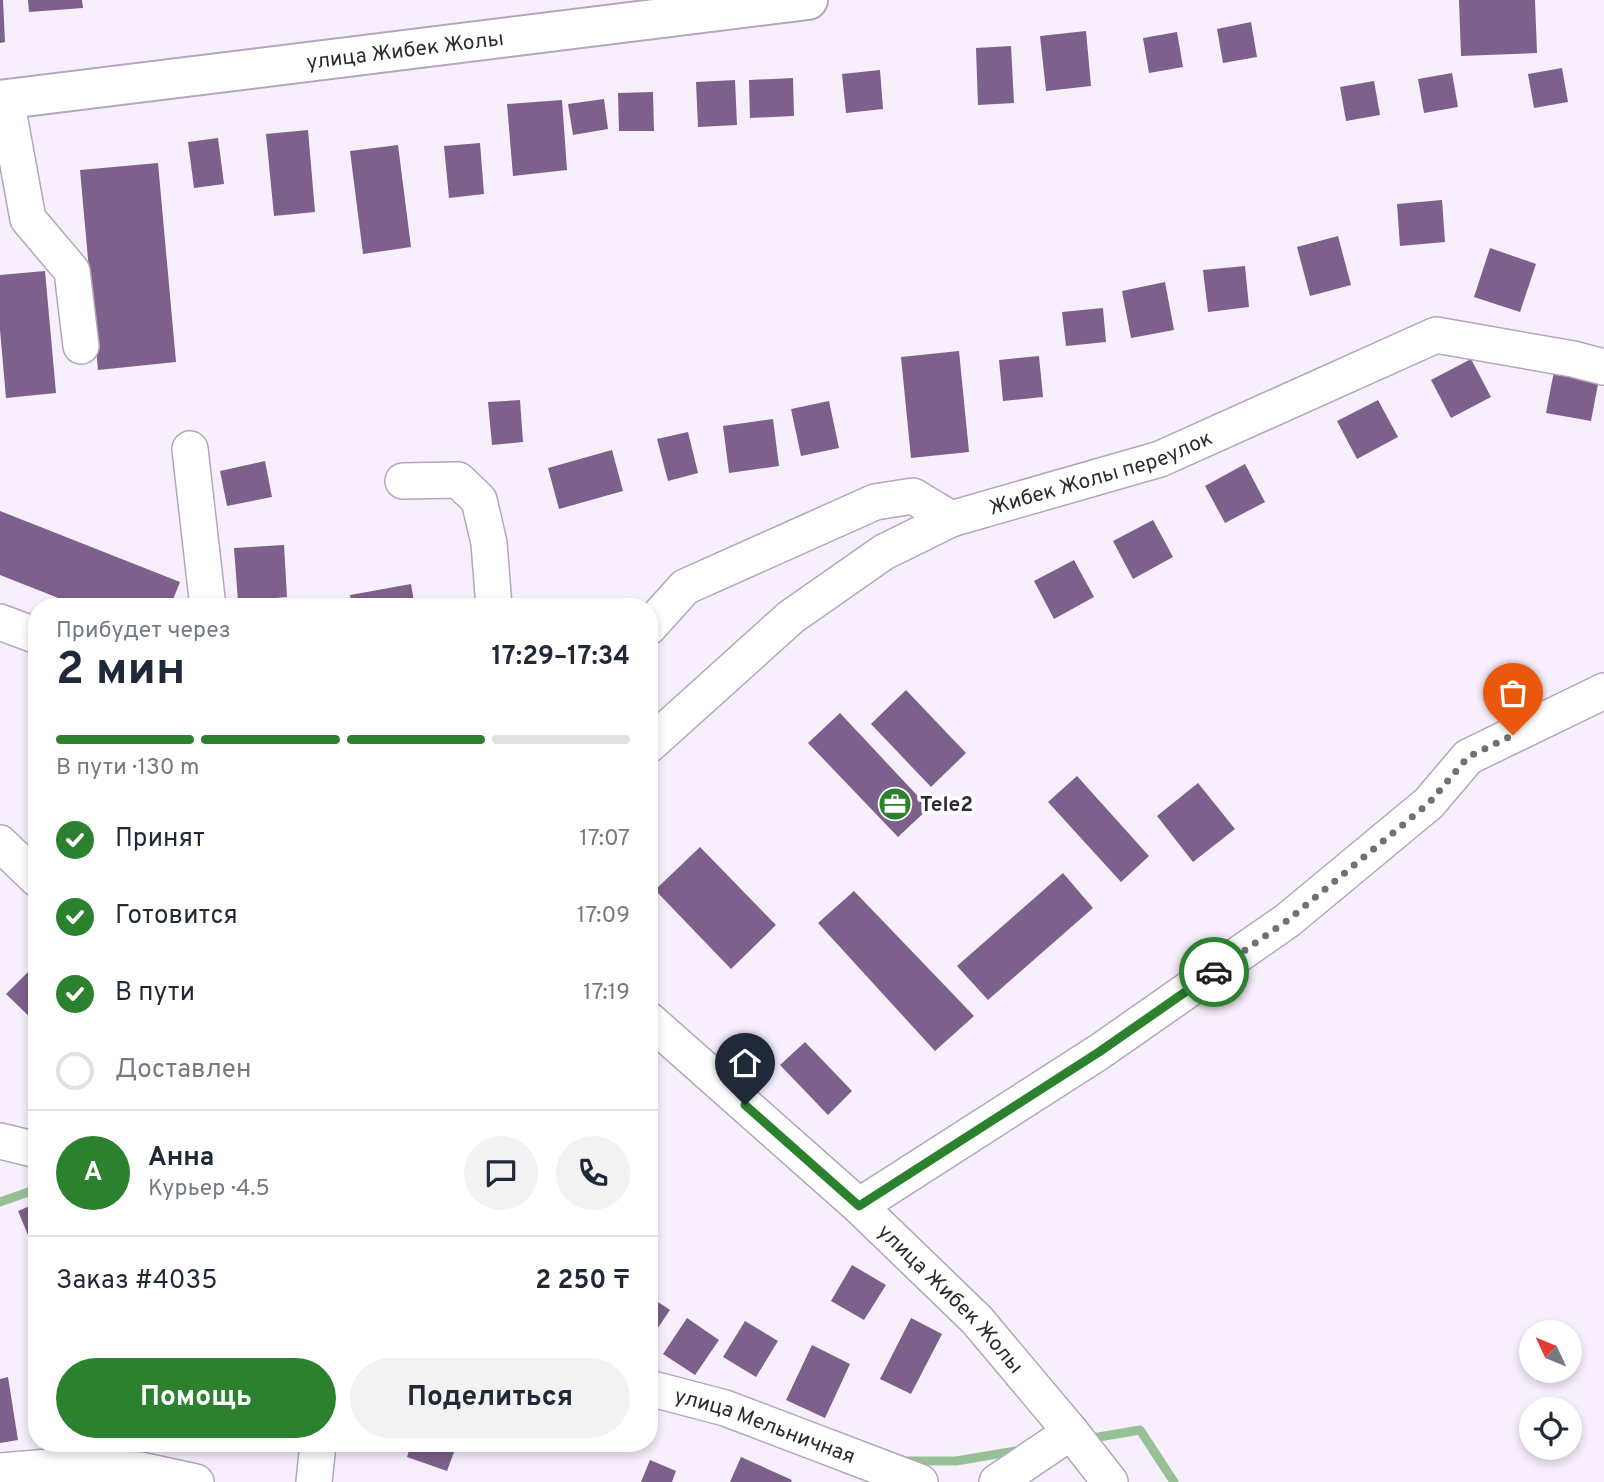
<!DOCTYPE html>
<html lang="ru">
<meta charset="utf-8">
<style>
:root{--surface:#fff;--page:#f2f2f3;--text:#1f2937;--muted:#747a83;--line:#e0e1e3;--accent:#2b812e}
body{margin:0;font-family:Overpass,sans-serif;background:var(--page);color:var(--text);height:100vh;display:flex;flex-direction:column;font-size:26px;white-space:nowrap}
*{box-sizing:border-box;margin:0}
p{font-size:23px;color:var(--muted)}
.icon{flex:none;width:38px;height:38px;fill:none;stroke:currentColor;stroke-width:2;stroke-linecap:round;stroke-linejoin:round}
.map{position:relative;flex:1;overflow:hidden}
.side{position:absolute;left:28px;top:598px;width:630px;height:854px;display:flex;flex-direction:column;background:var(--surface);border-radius:28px;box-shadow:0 4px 10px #0003}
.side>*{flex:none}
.needle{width:46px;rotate:314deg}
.fabs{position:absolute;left:1519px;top:1320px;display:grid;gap:14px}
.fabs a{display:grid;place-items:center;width:63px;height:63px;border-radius:50%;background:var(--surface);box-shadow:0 4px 10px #0003;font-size:35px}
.pin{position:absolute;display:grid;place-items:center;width:60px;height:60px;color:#fff;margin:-72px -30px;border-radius:50% 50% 50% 0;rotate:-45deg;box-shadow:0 0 7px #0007}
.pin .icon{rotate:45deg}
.courier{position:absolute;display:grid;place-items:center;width:70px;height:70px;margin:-35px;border:5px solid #2b812e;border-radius:50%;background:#fff;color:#222;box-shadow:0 2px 9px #0007}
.head em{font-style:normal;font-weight:700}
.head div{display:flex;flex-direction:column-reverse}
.head{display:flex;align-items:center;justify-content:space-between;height:119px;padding:0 28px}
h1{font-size:46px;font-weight:700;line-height:52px}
.bar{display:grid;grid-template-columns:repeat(4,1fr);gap:10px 7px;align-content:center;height:84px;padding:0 28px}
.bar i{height:9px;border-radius:5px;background:var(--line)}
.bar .on{background:var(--accent)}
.bar p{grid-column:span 4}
.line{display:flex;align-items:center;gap:18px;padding:0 28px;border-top:2px solid var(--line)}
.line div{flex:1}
.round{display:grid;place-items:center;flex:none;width:74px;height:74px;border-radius:37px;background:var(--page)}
ol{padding:0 28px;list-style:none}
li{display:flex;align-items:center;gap:21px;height:77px}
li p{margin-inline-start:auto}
li .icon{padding:7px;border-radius:50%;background:var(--accent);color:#fff;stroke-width:4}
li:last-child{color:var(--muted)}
li i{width:38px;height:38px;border:4px solid var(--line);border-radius:50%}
.cta{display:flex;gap:14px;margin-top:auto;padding:14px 28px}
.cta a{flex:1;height:80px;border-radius:42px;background:var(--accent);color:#fff;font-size:28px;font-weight:700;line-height:80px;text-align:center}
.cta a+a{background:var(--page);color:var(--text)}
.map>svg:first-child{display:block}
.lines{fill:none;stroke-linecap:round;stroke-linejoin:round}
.stream{stroke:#98c096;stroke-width:9}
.building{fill:#7d608c}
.minor-casing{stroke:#b4a6bc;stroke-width:38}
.major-casing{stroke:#b4a6bc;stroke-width:42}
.minor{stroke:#fff;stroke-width:35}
.major{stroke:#fff;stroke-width:38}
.done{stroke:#756e79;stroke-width:7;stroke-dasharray:0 12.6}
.route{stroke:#2b812e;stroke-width:9}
.labels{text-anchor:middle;stroke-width:7;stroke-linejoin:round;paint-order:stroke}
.street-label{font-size:21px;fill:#2f2932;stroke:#fff}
.poi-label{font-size:21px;font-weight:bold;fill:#2f2932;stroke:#fff;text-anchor:start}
</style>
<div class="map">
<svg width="1604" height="1482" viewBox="0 0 1604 1482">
<rect width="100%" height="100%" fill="#f8effd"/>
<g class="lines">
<!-- stream -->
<g class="stream">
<polyline points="0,1202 37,1189"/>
<polyline points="1087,1439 1140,1430 1174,1482"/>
<polyline points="903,1461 956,1461 1021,1450"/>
</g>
</g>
<!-- building -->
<g class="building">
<polygon points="0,0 3,0 5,42 0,43"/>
<polygon points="28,0 82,0 83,8 29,12"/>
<polygon points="1459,0 1535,0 1537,53 1461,56"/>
<polygon points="1251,22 1257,57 1223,63 1217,29"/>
<polygon points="1086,31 1091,86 1046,91 1040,36"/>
<polygon points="1177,32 1183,67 1149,73 1143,38"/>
<polygon points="1011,46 1014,103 978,105 976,48"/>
<polygon points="1562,68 1568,102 1534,108 1528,74"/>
<polygon points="880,70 883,109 846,113 842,74"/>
<polygon points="1452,73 1458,107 1424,113 1418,79"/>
<polygon points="793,78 794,116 750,118 749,80"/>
<polygon points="735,80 737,125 698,127 696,82"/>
<polygon points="1374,81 1380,115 1346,121 1340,87"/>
<polygon points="653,92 654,131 619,131 618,93"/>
<polygon points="604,99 608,129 573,135 568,104"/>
<polygon points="562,100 567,170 513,176 507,104"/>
<polygon points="308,130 315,212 274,216 266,134"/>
<polygon points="218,138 224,184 194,188 188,142"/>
<polygon points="480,143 484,194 449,198 444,146"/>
<polygon points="398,145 411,247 363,254 350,151"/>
<polygon points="158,163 176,362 98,370 80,170"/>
<polygon points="1442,200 1445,242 1400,246 1397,204"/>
<polygon points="1338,236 1351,285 1310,296 1297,247"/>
<polygon points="1490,248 1536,264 1520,312 1474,297"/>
<polygon points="1245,266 1249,307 1208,312 1203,270"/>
<polygon points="45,271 56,393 6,398 0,330 0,275"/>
<polygon points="1165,282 1174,330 1131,338 1122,291"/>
<polygon points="1103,308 1106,342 1066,346 1062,312"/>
<polygon points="959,351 969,452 911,458 901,357"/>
<polygon points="1039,356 1043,397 1003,401 999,360"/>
<polygon points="1471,359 1491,397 1451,418 1431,380"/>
<polygon points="1554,371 1599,379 1591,421 1546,413"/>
<polygon points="520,400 523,442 492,445 488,402"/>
<polygon points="1378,400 1398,437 1357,459 1337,421"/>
<polygon points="829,401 839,448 801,456 791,409"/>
<polygon points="773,419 779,466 729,473 723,426"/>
<polygon points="688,432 698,473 668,481 657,439"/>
<polygon points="612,450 623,491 559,509 548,468"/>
<polygon points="265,461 272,497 227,506 220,471"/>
<polygon points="1245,464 1265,502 1225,523 1205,486"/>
<polygon points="0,511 180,582 170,607 81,607 0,575"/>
<polygon points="1153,520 1173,557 1133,579 1113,541"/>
<polygon points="284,545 287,597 238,601 234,548"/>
<polygon points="1074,560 1094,597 1054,619 1034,581"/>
<polygon points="411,584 415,607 352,607 350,595"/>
<polygon points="906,690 966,753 931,787 871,724"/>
<polygon points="840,713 929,808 898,837 808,743"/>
<polygon points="1077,776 1149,856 1121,882 1048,802"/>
<polygon points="1198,783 1235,829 1193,862 1157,816"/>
<polygon points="700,847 776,925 731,969 655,890"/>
<polygon points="1063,873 1093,908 988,1000 957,966"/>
<polygon points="854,891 974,1016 935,1051 818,923"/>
<polygon points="37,963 37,1024 6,994"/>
<polygon points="805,1042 852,1091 828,1115 780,1065"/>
<polygon points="37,1203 37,1245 33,1247 18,1211"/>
<polygon points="852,1265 886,1285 864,1320 831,1301"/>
<polygon points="649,1296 670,1310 649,1341"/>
<polygon points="687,1318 719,1340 695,1375 663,1354"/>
<polygon points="911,1318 942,1334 911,1394 880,1379"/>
<polygon points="745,1321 778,1341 756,1377 723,1357"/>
<polygon points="812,1345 850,1364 825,1418 786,1400"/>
<polygon points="8,1377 18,1440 0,1443 0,1379"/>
<polygon points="411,1444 457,1444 447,1471 407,1457"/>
<polygon points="741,1457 792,1480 791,1482 730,1482"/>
<polygon points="650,1460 676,1471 672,1482 641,1482"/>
</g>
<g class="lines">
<defs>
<g id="minor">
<polyline points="6,99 28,219 72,271 81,346"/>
<polyline points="190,449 208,607"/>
<polyline points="403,481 458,480 479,500 489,543 494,607"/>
<polyline points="0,622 37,636"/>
<polyline points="649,627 685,587 875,502 913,496 951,519"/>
<path id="s1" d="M 649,745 L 791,617 L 884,552 L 951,519 L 1160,459 L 1436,335 L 1573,359 L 1604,367"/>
<polyline points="0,843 37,879"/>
<path id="s2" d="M 649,1020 L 859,1206 L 977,1320 L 1071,1432 L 1110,1482"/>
<polyline points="0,1141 37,1150"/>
<polyline points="859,1206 1099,1052 1288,920 1429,803 1468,757 1604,691"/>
<path id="s3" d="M 649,1388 L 725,1408 L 920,1482"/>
<polyline points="0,1471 60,1466 141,1470 196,1482"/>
<polyline points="314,1482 318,1444"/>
<polyline points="997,1482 1071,1432"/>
</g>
<g id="major">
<path id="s4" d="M 0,100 L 808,0"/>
</g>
</defs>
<!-- minor casing -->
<use href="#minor" class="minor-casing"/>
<!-- major casing -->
<use href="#major" class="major-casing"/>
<!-- minor -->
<use href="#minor" class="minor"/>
<!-- major -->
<use href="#major" class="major"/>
</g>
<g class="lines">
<!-- done -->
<polyline class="done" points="1214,972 1288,920 1429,803 1468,757 1513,735"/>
<!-- route -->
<polyline class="route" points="745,1105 859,1206 1099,1052 1214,972"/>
</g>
<!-- icons -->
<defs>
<symbol id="office-disc" viewBox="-11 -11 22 22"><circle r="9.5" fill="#2b812e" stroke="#fff"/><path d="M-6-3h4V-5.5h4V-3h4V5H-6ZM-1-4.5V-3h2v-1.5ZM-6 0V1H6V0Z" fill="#fff"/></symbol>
</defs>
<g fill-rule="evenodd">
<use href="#office-disc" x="876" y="785" width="38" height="38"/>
</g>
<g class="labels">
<!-- street labels -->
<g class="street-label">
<text dy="7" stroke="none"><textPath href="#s4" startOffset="408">улица Жибек Жолы</textPath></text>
<text dy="7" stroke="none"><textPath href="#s1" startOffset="536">Жибек Жолы переулок</textPath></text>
<text dy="7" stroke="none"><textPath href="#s2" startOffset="411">улица Жибек Жолы</textPath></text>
<text dy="7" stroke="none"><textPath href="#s3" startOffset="122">улица Мельничная</textPath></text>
</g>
<!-- poi labels -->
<g class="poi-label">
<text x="920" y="811">Tele2</text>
</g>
</g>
</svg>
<div class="fabs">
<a><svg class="needle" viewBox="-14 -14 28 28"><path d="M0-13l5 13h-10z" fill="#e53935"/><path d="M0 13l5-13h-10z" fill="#747a83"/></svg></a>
<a><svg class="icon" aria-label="locate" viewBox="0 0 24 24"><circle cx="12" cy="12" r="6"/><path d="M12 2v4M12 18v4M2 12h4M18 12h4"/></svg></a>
</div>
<div class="pin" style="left:1513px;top:735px;background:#ea580c"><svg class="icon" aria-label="bag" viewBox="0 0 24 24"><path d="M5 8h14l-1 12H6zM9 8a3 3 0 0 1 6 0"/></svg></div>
<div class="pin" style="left:745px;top:1105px;background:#1f2937"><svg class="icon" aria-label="home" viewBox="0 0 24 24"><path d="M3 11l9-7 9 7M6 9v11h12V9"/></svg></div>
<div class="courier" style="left:1214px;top:972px"><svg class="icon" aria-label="car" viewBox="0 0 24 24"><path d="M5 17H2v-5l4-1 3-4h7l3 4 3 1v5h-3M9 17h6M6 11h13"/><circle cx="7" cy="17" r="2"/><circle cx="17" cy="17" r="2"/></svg></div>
<section class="side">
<div class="head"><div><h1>2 мин</h1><p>Прибудет через</p></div><em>17:29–17:34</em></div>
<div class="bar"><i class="on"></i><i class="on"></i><i class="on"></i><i></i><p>В пути · 130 m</p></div>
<ol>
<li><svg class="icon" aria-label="check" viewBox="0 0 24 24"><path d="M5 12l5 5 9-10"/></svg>Принят<p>17:07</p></li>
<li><svg class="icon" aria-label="check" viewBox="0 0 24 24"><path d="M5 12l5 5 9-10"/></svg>Готовится<p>17:09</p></li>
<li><svg class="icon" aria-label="check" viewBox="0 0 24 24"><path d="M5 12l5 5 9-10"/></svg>В пути<p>17:19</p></li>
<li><i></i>Доставлен</li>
</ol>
<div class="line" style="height:126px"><b class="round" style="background:var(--accent);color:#fff">А</b><div><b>Анна</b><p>Курьер · 4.5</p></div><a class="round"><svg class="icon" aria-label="chat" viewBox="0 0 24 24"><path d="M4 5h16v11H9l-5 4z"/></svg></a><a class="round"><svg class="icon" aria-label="phone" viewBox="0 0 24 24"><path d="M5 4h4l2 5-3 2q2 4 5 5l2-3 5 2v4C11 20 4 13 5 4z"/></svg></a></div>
<div class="line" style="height:91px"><div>Заказ #4035</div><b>2 250 ₸</b></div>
<div class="cta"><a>Помощь</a><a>Поделиться</a></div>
</section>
</div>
